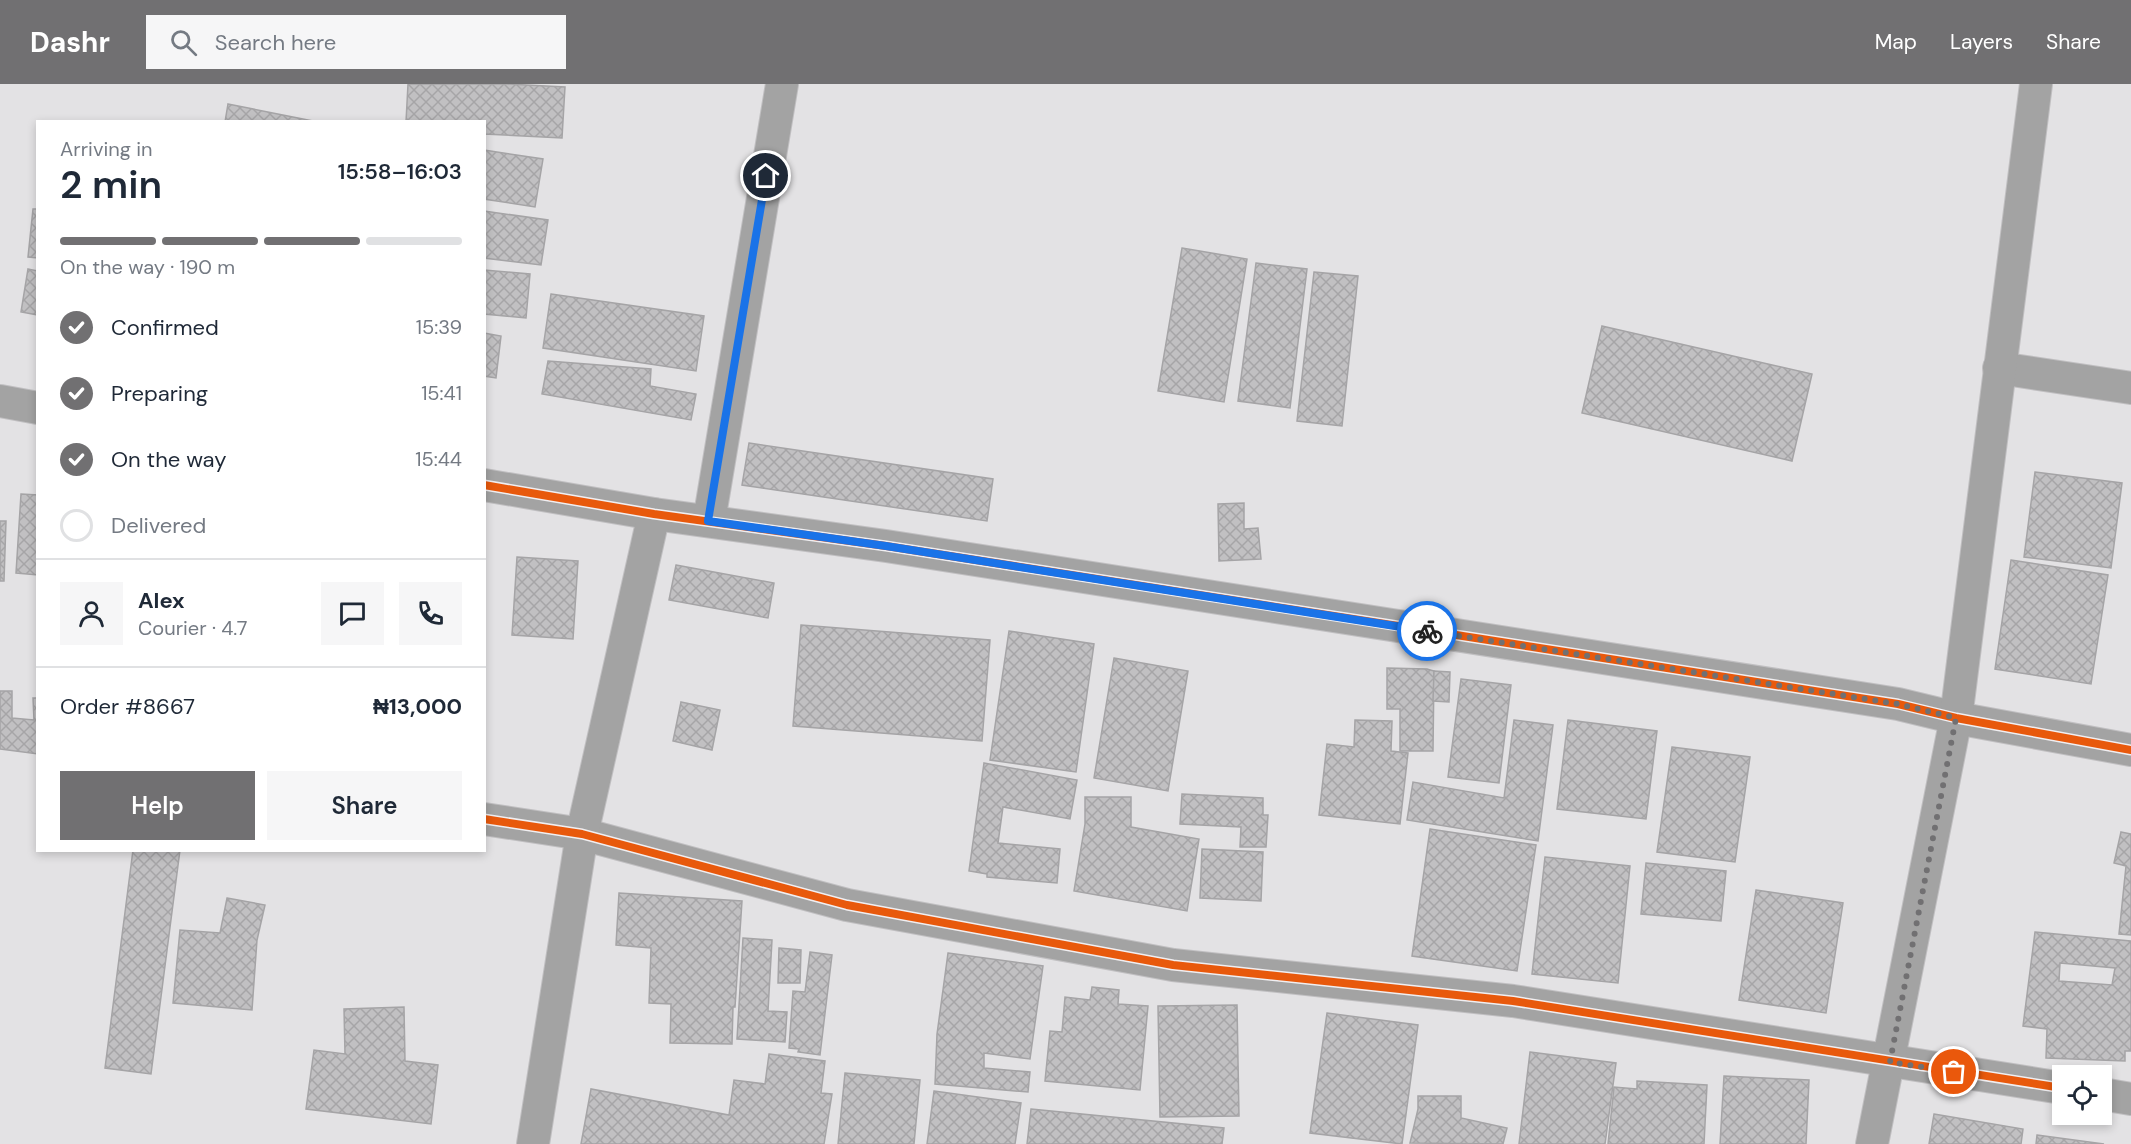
<!DOCTYPE html>
<meta charset="utf-8">
<style>
:root{--surface:#fff;--page:#f6f6f7;--text:#1f2937;--muted:#747a83;--line:#e0e1e3;--accent:#717072}
body{margin:0;font-family:"DM Sans",sans-serif;background:var(--page);color:var(--text);height:100vh;display:flex;flex-direction:column;font-size:22px;white-space:nowrap}
*{box-sizing:border-box;margin:0}
p{font-size:20px;color:var(--muted)}
.icon{flex:none;width:33px;height:33px;fill:none;stroke:currentColor;stroke-width:2;stroke-linecap:round;stroke-linejoin:round}
.map{position:relative;flex:1;overflow:hidden}
.drawer{position:absolute;left:36px;top:36px;width:450px;height:732px;display:flex;flex-direction:column;background:var(--surface);border-radius:0px;box-shadow:0 3px 9px #0003}
.drawer>*{flex:none}
.controls{position:absolute;left:2052px;top:981px;display:grid;gap:12px}
.controls a{display:grid;place-items:center;width:60px;height:60px;border-radius:0px;background:var(--surface);box-shadow:0 3px 9px #0003;font-size:30px}
.pin{position:absolute;display:grid;place-items:center;width:51px;height:51px;color:#fff;margin:-26px;border:3px solid #fff;border-radius:50%;box-shadow:0 2px 6px #0007}
.courier{position:absolute;display:grid;place-items:center;width:60px;height:60px;margin:-30px;border:4px solid #1a73e8;border-radius:50%;background:#fff;color:#222;box-shadow:0 2px 8px #0007}
.headline em{font-style:normal;font-weight:600}
.headline div{display:flex;flex-direction:column-reverse}
.headline{display:flex;align-items:center;justify-content:space-between;height:102px;padding:0 24px}
h1{font-size:39px;font-weight:600;line-height:45px}
.bar{display:grid;grid-template-columns:repeat(4,1fr);gap:9px 6px;align-content:center;height:72px;padding:0 24px}
.bar i{height:8px;border-radius:4px;background:var(--line)}
.bar .selected{background:var(--accent)}
.bar p{grid-column:span 4}
.line{display:flex;align-items:center;gap:15px;padding:0 24px;border-top:2px solid var(--line)}
.line div{flex:1}
.round{display:grid;place-items:center;flex:none;width:63px;height:63px;border-radius:0px;background:var(--page)}
ol{padding:0 24px;list-style:none}
li{display:flex;align-items:center;gap:18px;height:66px}
li p{margin-inline-start:auto}
li .icon{padding:6px;border-radius:50%;background:var(--accent);color:#fff;stroke-width:4}
li:last-child{color:var(--muted)}
li i{width:33px;height:33px;border:3px solid var(--line);border-radius:50%}
.action{display:flex;gap:12px;margin-top:auto;padding:12px 24px}
.action a{flex:1;height:69px;border-radius:0px;background:var(--accent);color:#fff;font-size:24px;font-weight:600;line-height:69px;text-align:center}
.action a+a{background:var(--page);color:var(--text)}
header{display:flex;align-items:center;gap:36px;box-sizing:border-box;height:84px;padding:0 30px;background:var(--accent);color:#fff}
header strong{font-size:28px}
nav{display:flex;gap:33px;margin-inline-start:auto;font-size:21px}
.search{width:420px;height:54px;background:var(--page);display:flex;align-items:center;gap:15px;box-sizing:border-box;padding:0 21px;border-radius:0px;color:var(--muted);font-size:22px}
.map>svg:first-child{display:block}
.building{fill:url(#building-cross-hatch);stroke:#a5a4a6;stroke-width:1.5;fill-rule:evenodd}
.lines{fill:none;stroke-linecap:round;stroke-linejoin:round}
.street-casing{stroke:#c0bfc1;stroke-width:34}
.street{stroke:#a3a3a3;stroke-width:32}
.cycleway-casing{stroke:#f0eff2;stroke-width:11}
.cycleway{stroke:#e8590c;stroke-width:8}
.done{stroke:#717072;stroke-width:6;stroke-dasharray:0 10.8}
.route{stroke:#1a73e8;stroke-width:8}
</style>
<header>
<strong>Dashr</strong>
<div class="search"><svg class="icon" aria-label="search" viewBox="0 0 24 24"><circle cx="10" cy="10" r="6"/><path d="M15 15l6 6"/></svg>Search here</div>
<nav><a>Map</a><a>Layers</a><a>Share</a></nav>
</header>
<div class="map">
<svg width="2131" height="1060" viewBox="0 0 2131 1060">
<defs>
<pattern id="building-cross-hatch" width="8" height="8" patternUnits="userSpaceOnUse" patternTransform="scale(1.5)"><rect width="8" height="8" fill="#c1c0c2"/><path d="M0 0l8 8M0 8l8-8" fill="none" stroke="#a6a5a7"/></pattern>
</defs>
<rect width="100%" height="100%" fill="#e3e2e4"/>
<!-- building -->
<g class="building">
<polygon points="408,0 507,0 565,3 562,54 484,50 484,38 406,38"/>
<polygon points="228,20 318,38 225,38"/>
<polygon points="484,66 543,75 535,123 484,115"/>
<polygon points="33,125 38,125 38,174 28,173"/>
<polygon points="484,127 548,136 541,181 484,174"/>
<polygon points="1182,164 1247,175 1224,318 1158,307"/>
<polygon points="1256,179 1307,185 1290,324 1238,317"/>
<polygon points="28,185 38,187 38,231 21,228"/>
<polygon points="484,186 530,190 526,234 484,230"/>
<polygon points="1314,188 1358,192 1342,342 1297,337"/>
<polygon points="551,210 704,232 696,287 543,264"/>
<polygon points="1602,242 1812,290 1792,377 1582,329"/>
<polygon points="484,249 501,252 496,294 484,292"/>
<polygon points="548,277 651,285 650,302 696,310 691,336 542,310"/>
<polygon points="749,359 993,395 987,437 742,401"/>
<polygon points="2035,388 2122,399 2111,484 2024,473"/>
<polygon points="21,410 38,411 38,491 16,489"/>
<polygon points="1244,419 1244,445 1258,444 1261,475 1219,477 1218,420"/>
<polygon points="0,437 6,437 4,497 0,497"/>
<polygon points="517,473 578,477 573,555 512,551"/>
<polygon points="2011,476 2108,491 2091,600 1995,585"/>
<polygon points="676,481 774,499 768,534 669,516"/>
<polygon points="801,541 990,556 982,657 793,642"/>
<polygon points="1009,547 1094,560 1076,688 990,676"/>
<polygon points="1114,574 1188,587 1168,707 1094,694"/>
<polygon points="1387,584 1427,585 1434,587 1433,667 1400,667 1400,625 1387,625"/>
<polygon points="1434,587 1450,588 1449,618 1433,617"/>
<polygon points="1461,595 1511,601 1499,699 1448,693"/>
<polygon points="0,607 12,607 12,634 34,636 33,614 38,614 38,670 0,665"/>
<polygon points="681,618 720,626 712,666 673,657"/>
<polygon points="1355,636 1392,637 1391,667 1408,669 1400,740 1319,731 1327,660 1354,663"/>
<polygon points="1514,636 1553,641 1538,757 1407,736 1413,698 1504,714"/>
<polygon points="1568,636 1657,647 1646,735 1557,725"/>
<polygon points="1672,663 1750,673 1735,778 1657,768"/>
<polygon points="984,679 1077,696 1070,735 1003,723 998,759 1060,765 1057,799 987,793 987,790 969,787"/>
<polygon points="1182,710 1263,714 1263,731 1268,731 1266,763 1240,763 1241,743 1180,740"/>
<polygon points="1085,713 1131,713 1131,743 1199,755 1187,827 1074,807 1085,740"/>
<polygon points="1430,745 1536,761 1517,887 1412,872"/>
<polygon points="2121,748 2131,750 2131,851 2119,850 2126,782 2114,779"/>
<polygon points="1202,765 1263,768 1261,817 1200,814"/>
<polygon points="133,766 180,766 151,990 105,984"/>
<polygon points="1545,773 1630,782 1618,899 1532,890"/>
<polygon points="1646,779 1726,787 1721,837 1641,830"/>
<polygon points="1756,806 1843,819 1826,929 1739,916"/>
<polygon points="619,809 742,817 735,923 733,923 732,960 670,959 671,920 649,919 651,864 616,861"/>
<polygon points="227,814 265,821 257,856 252,926 173,919 180,846 220,849"/>
<path d="M 2035,848 L 2131,857 L 2131,967 L 2125,967 L 2125,977 L 2046,974 L 2047,945 L 2023,942 ZM 2060,879 L 2115,884 L 2112,901 L 2059,897 Z"/>
<polygon points="743,854 772,856 768,927 787,928 785,958 737,955"/>
<polygon points="779,864 801,866 800,899 778,899"/>
<polygon points="810,868 832,871 820,971 798,968 799,965 789,964 793,907 805,908"/>
<polygon points="948,869 1043,882 1030,975 984,969 984,984 1030,988 1028,1008 935,1000 937,950"/>
<polygon points="1092,903 1119,906 1118,920 1148,922 1140,1006 1045,997 1050,947 1062,948 1065,913 1090,916"/>
<polygon points="1237,921 1239,1032 1160,1033 1158,922"/>
<polygon points="404,923 405,977 438,981 431,1040 306,1025 314,966 345,970 344,925"/>
<polygon points="1327,929 1418,941 1402,1060 1310,1049"/>
<polygon points="1530,968 1616,979 1605,1060 1519,1060"/>
<polygon points="769,970 825,977 821,1009 832,1010 824,1060 581,1060 591,1005 729,1031 734,996 765,1000"/>
<polygon points="845,989 920,996 914,1060 838,1060"/>
<polygon points="1724,992 1809,996 1806,1060 1720,1060"/>
<polygon points="1637,997 1707,1001 1704,1060 1608,1060 1614,1003 1637,1005"/>
<polygon points="934,1007 1021,1019 1015,1060 927,1060"/>
<polygon points="1418,1012 1461,1012 1461,1034 1507,1044 1503,1060 1410,1059 1418,1025"/>
<polygon points="1031,1025 1224,1044 1222,1060 1027,1060"/>
<polygon points="1934,1030 2023,1045 2021,1060 1929,1060"/>
<polygon points="2037,1051 2104,1060 2036,1060"/>
</g>
<g class="lines">
<defs>
<g id="street">
<polyline points="1999,284 2131,304"/>
<polyline points="0,317 38,324"/>
<polyline points="484,401 654,430 886,462 1898,620 1956,634 2131,666"/>
<polyline points="709,437 782,0"/>
<polyline points="484,735 582,750 847,821 1173,881 1513,917 2062,1004"/>
<polyline points="2102,1010 2131,1015"/>
<polyline points="533,1060 582,750 654,430"/>
<polyline points="1872,1060 1956,634 2036,0"/>
</g>
</defs>
<!-- street casing -->
<use href="#street" class="street-casing"/>
<!-- street -->
<use href="#street" class="street"/>
<defs>
<g id="cycleway">
<polyline points="484,401 654,430 886,462 1898,620 1956,634 2131,666"/>
<polyline points="484,735 582,750 847,821 1173,881 1513,917 2062,1004"/>
</g>
</defs>
<!-- cycleway casing -->
<use href="#cycleway" class="cycleway-casing"/>
<!-- cycleway -->
<use href="#cycleway" class="cycleway"/>
</g>
<g class="lines">
<!-- done -->
<polyline class="done" points="1427,547 1898,620 1956,634 1890,978 1954,988"/>
<!-- route -->
<polyline class="route" points="766,92 708,437 886,462 1427,547"/>
</g>
</svg>
<div class="controls">
<a><svg class="icon" aria-label="locate" viewBox="0 0 24 24"><circle cx="12" cy="12" r="6"/><path d="M12 2v4M12 18v4M2 12h4M18 12h4"/></svg></a>
</div>
<div class="pin" style="left:1954px;top:988px;background:#ea580c"><svg class="icon" aria-label="bag" viewBox="0 0 24 24"><path d="M5 8h14l-1 12H6zM9 8a3 3 0 0 1 6 0"/></svg></div>
<div class="pin" style="left:766px;top:92px;background:#1f2937"><svg class="icon" aria-label="home" viewBox="0 0 24 24"><path d="M3 11l9-7 9 7M6 9v11h12V9"/></svg></div>
<div class="courier" style="left:1427px;top:547px"><svg class="icon" aria-label="bike" viewBox="0 0 24 24"><circle cx="6" cy="16" r="4"/><circle cx="18" cy="16" r="4"/><path d="M6 16l4-8h5l3 8M10 8l3 8H6M13 5h3"/></svg></div>
<section class="drawer">
<div class="headline"><div><h1>2 min</h1><p>Arriving in</p></div><em>15:58–16:03</em></div>
<div class="bar"><i class="selected"></i><i class="selected"></i><i class="selected"></i><i></i><p>On the way · 190 m</p></div>
<ol>
<li><svg class="icon" aria-label="check" viewBox="0 0 24 24"><path d="M5 12l5 5 9-10"/></svg>Confirmed<p>15:39</p></li>
<li><svg class="icon" aria-label="check" viewBox="0 0 24 24"><path d="M5 12l5 5 9-10"/></svg>Preparing<p>15:41</p></li>
<li><svg class="icon" aria-label="check" viewBox="0 0 24 24"><path d="M5 12l5 5 9-10"/></svg>On the way<p>15:44</p></li>
<li><i></i>Delivered</li>
</ol>
<div class="line" style="height:108px"><a class="round"><svg class="icon" aria-label="person" viewBox="0 0 24 24"><circle cx="12" cy="8" r="4"/><path d="M4 21q1-7 8-7t8 7"/></svg></a><div><b>Alex</b><p>Courier · 4.7</p></div><a class="round"><svg class="icon" aria-label="chat" viewBox="0 0 24 24"><path d="M4 5h16v11H9l-5 4z"/></svg></a><a class="round"><svg class="icon" aria-label="phone" viewBox="0 0 24 24"><path d="M5 4h4l2 5-3 2q2 4 5 5l2-3 5 2v4C11 20 4 13 5 4z"/></svg></a></div>
<div class="line" style="height:78px"><div>Order #8667</div><b>₦13,000</b></div>
<div class="action"><a>Help</a><a>Share</a></div>
</section>
</div>
